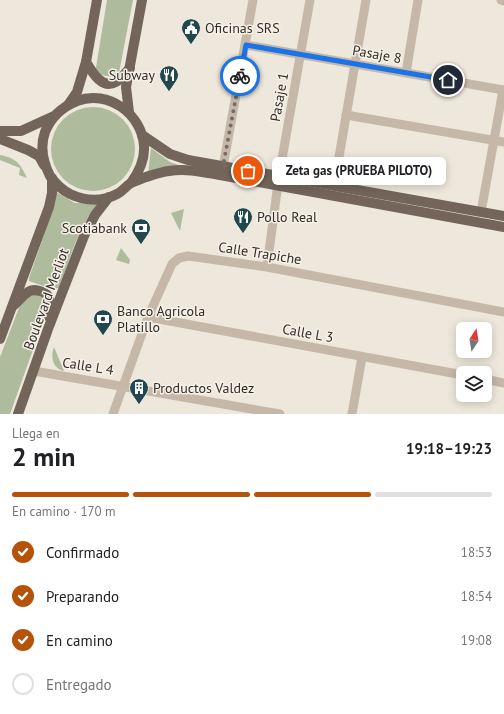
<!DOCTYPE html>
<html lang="es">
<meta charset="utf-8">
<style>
:root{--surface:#fff;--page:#f2f2f2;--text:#202124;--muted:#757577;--line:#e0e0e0;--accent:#b45309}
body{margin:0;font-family:"PT Sans",sans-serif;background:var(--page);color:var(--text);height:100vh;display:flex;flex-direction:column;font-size:15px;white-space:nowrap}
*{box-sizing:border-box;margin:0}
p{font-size:13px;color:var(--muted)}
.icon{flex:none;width:22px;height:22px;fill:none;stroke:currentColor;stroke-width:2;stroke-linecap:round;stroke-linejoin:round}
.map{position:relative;height:414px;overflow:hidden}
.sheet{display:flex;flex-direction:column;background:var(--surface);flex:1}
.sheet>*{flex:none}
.needle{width:26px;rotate:12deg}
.buttons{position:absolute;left:456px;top:322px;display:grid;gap:8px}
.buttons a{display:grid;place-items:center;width:36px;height:36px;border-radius:6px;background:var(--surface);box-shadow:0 2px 10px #0003;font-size:20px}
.pin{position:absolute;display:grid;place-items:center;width:34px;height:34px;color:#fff;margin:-17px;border:2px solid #fff;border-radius:50%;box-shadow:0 1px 4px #0007}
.courier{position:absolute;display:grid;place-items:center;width:40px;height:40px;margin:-20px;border:3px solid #1a73e8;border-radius:50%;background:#fff;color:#222;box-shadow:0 1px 5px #0007}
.bubble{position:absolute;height:28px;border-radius:6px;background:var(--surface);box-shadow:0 2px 10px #0003;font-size:13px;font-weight:700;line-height:28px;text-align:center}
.summary em{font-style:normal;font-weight:700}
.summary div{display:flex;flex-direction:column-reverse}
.summary{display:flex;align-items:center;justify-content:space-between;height:68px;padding:0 12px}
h1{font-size:26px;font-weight:700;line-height:30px}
.bar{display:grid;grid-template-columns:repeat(4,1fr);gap:6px 4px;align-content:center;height:48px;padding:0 12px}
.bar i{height:5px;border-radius:3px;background:var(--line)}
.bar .active{background:var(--accent)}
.bar p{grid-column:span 4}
ol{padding:0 12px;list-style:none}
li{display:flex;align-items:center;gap:12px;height:44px}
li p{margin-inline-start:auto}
li .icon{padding:4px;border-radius:50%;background:var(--accent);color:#fff;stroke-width:4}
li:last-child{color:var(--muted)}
li i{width:22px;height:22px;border:2px solid var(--line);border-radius:50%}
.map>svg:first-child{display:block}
.green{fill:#aebb9d}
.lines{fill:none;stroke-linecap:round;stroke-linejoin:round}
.minor{stroke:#c5b8a8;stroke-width:9}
.major{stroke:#73655a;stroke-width:10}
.done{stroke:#746d66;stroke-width:4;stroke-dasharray:0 7.2}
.route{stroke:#1a73e8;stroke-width:5}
.labels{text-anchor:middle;stroke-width:3;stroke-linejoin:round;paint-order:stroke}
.poi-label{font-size:14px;fill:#332c27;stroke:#f6f1e7;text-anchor:start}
.street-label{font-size:14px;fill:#332c27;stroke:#f6f1e7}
</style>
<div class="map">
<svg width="504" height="414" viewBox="0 0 504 414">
<rect width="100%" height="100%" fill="#eee7db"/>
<!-- green -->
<g class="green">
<polygon points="107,0 133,0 118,78 95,74"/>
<circle cx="93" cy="149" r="42"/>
<polygon points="151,148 170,162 184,167 148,174"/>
<path d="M 0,155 C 16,158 20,163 27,178 L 19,175 L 20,168 L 0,160 Z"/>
<path d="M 56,192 L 75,203 L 100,202 C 80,221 69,262 59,288 L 52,289 L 29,281 L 29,278 L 44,235 Z"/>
<polygon points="184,209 180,231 171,213"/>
<polygon points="121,248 130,260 129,264 116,260"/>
<polygon points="31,291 41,293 49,305 10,414 0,414 0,357 22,300"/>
<path d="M 54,347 L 64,371 C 53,369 50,357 54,347 Z"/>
</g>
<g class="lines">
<!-- minor -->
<g class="minor">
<polyline points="501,0 504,1"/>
<polyline points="246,45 504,90"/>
<polyline points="406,73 418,0"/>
<polyline points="346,115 504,142"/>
<polyline points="223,167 253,0"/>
<polyline points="334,186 366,0"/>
<polyline points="481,212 503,90"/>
<polyline points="267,267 279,176 310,0"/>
<polyline points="148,317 463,375"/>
<polyline points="34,371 280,414"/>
<polyline points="485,379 504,383"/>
<polyline points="113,414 148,317 172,264 179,258 188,256 267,267 504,312"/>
<polyline points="352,414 362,357"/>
</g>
<!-- major -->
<g class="major">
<path d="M 86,62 C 92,72 102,90 116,82 C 121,79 126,72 130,68"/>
<polyline points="68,105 77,92 86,62 97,0"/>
<polyline points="129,112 126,87 142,0"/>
<polyline points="0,131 21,131 54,116"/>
<polyline points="142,135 170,154 188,160 504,216"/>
<polyline points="0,139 28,150 39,156 44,165"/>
<path d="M 131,183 C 139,172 145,160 144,146 C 142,114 108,89 77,101 C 62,107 51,117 45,132 C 40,146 43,162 50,176 C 55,183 62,190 70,194 C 85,201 102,202 117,194 C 123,191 126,186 131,183 C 139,179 160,172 169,171 C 186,168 203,172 220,175 L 504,227"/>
<path d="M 14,305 C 19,301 23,295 28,292 C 32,289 36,290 40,291 C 53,294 50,307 49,317"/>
<polyline points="0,339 49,207 52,193 52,178"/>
<polyline points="18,414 48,329 84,236 95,215 109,197"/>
</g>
</g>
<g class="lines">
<!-- done -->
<polyline class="done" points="240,76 223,166 248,171"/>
<!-- route -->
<polyline class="route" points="240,76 246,45 448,80"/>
</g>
<!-- icons -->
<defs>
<symbol id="civic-pin" viewBox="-11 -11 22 30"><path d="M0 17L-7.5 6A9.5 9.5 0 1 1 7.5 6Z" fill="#22484f" stroke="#f6f1e7"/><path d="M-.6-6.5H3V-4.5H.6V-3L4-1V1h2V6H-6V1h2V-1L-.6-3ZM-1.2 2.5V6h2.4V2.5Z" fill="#fff"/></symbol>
<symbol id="restaurant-pin" viewBox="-11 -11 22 30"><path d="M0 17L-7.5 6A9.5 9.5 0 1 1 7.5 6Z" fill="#22484f" stroke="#f6f1e7"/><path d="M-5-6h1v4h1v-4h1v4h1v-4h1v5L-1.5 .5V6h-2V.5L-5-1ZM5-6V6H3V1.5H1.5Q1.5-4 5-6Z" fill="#fff"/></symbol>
<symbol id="bank-pin" viewBox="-11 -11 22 30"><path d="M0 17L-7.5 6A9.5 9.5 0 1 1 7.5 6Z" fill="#22484f" stroke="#f6f1e7"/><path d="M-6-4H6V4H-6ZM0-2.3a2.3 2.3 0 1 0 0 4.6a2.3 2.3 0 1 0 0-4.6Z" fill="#fff"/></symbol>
<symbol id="building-pin" viewBox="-11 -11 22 30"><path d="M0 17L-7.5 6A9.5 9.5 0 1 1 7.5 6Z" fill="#22484f" stroke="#f6f1e7"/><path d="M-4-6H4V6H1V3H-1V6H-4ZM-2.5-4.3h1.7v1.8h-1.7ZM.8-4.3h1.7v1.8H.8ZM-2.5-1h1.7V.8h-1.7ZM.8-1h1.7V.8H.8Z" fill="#fff"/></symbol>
</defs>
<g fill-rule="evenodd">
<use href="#civic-pin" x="180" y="17" width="22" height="30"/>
<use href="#restaurant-pin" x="158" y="64" width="22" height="30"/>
<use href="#restaurant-pin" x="232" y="206" width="22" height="30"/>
<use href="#bank-pin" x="130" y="217" width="22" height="30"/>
<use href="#bank-pin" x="92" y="308" width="22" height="30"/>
<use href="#building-pin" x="128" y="377" width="22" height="30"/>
</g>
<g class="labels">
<!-- poi labels -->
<g class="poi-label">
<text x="205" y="33">Oficinas SRS</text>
<text x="155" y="80" text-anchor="end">Subway</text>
<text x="257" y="222">Pollo Real</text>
<text x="127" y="233" text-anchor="end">Scotiabank</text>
<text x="117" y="316">Banco Agricola<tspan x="117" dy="16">Platillo</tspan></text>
<text x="153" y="393">Productos Valdez</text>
</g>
<!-- street labels -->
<g class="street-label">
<text transform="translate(377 54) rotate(10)" y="5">Pasaje 8</text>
<text transform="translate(279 97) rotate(-80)" y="5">Pasaje 1</text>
<text transform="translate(260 253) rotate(9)" y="5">Calle Trapiche</text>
<text transform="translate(46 299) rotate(-70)" y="5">Boulevard Merliot</text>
<text transform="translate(308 333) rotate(10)" y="5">Calle L 3</text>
<text transform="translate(88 366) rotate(9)" y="5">Calle L 4</text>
</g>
</g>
</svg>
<div class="buttons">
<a><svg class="needle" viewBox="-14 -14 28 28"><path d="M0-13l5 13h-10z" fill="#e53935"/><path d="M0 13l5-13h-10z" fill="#757577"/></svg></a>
<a><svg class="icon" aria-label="layers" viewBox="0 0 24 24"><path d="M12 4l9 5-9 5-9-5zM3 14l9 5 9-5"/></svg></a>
</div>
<div class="pin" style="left:248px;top:171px;background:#ea580c"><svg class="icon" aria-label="bag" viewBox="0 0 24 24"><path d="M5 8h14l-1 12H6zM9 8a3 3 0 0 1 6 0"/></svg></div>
<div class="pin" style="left:448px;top:80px;background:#1f2937"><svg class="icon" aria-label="home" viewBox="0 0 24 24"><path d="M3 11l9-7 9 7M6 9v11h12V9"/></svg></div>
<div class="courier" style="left:240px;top:76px"><svg class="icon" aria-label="bike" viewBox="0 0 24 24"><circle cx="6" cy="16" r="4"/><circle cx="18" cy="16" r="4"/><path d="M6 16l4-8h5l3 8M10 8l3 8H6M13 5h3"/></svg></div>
<div class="bubble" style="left:272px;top:157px;width:174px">Zeta gas (PRUEBA PILOTO)</div>
</div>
<section class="sheet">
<div class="summary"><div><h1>2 min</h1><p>Llega en</p></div><em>19:18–19:23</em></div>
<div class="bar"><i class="active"></i><i class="active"></i><i class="active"></i><i></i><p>En camino · 170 m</p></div>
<ol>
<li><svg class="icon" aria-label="check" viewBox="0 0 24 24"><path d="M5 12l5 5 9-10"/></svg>Confirmado<p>18:53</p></li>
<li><svg class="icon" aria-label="check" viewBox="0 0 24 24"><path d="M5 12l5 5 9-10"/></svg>Preparando<p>18:54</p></li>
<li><svg class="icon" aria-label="check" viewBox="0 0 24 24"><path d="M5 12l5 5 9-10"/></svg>En camino<p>19:08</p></li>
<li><i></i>Entregado</li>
</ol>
</section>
